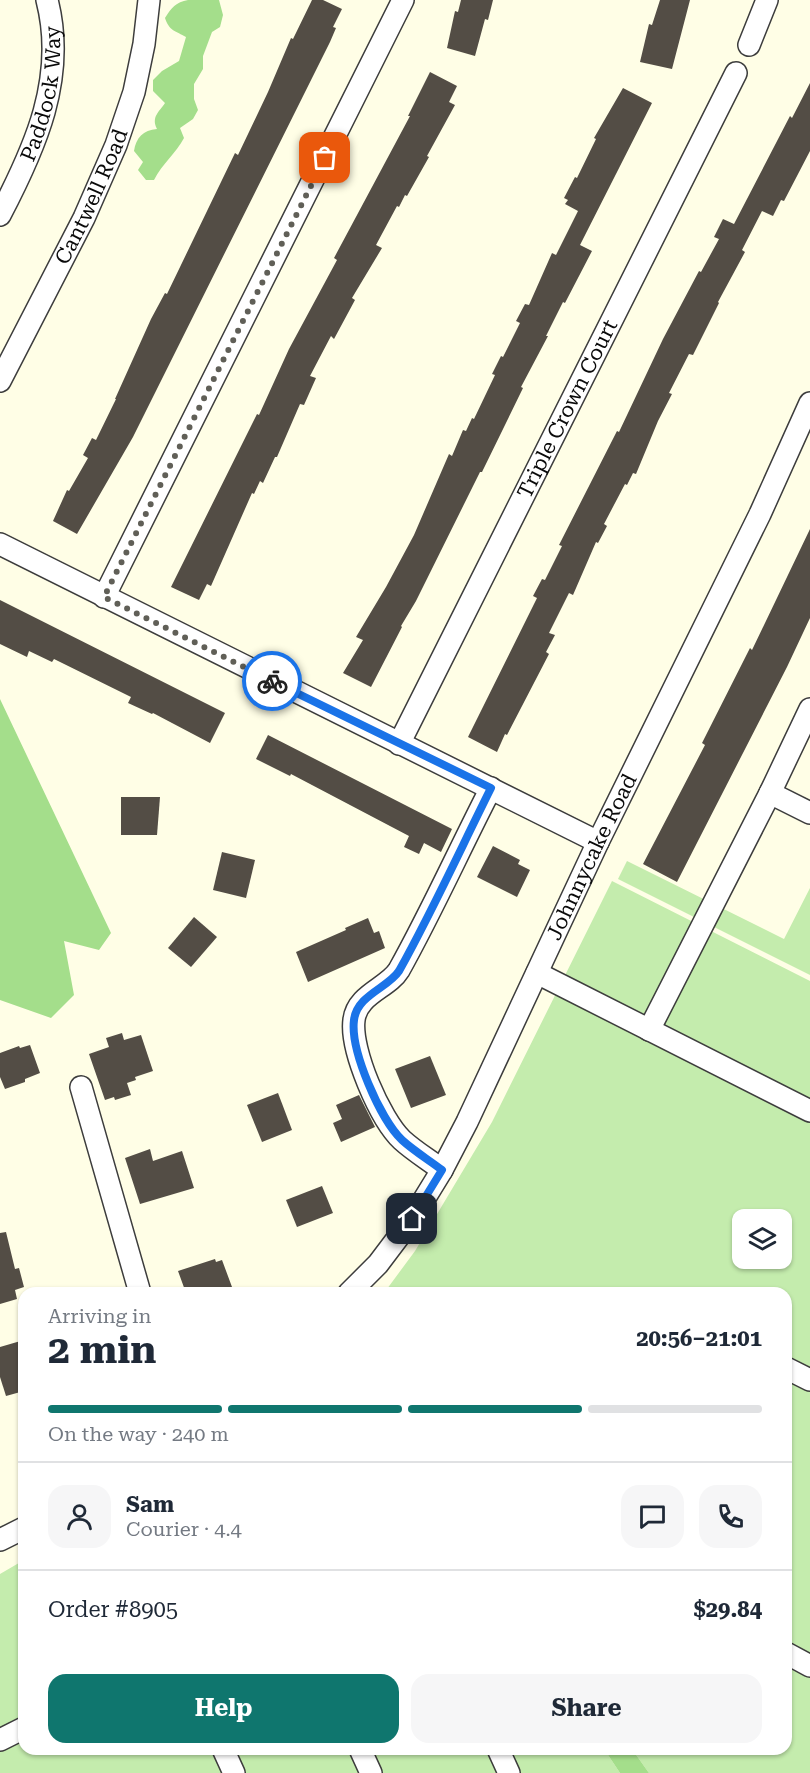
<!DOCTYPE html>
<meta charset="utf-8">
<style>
:root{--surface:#fff;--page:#f6f6f7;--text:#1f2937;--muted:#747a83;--line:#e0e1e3;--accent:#0f766e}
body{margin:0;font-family:"Roboto Serif",serif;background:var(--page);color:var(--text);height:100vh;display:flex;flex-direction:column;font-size:22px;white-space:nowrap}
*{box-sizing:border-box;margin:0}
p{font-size:20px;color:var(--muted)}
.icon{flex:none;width:33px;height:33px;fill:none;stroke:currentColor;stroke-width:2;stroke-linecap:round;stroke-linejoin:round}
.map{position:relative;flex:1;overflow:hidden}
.panel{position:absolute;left:18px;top:1287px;width:774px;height:468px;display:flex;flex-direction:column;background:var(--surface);border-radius:18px;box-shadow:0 2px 4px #0004}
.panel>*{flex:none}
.controls{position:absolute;left:732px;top:1209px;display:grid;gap:12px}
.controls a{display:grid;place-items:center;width:60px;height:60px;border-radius:12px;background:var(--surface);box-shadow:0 2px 4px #0004;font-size:30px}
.pin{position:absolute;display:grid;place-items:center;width:51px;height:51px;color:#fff;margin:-26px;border-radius:12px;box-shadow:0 3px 9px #0006}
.courier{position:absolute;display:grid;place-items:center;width:60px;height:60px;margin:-30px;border:4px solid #1a73e8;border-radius:50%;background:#fff;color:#222;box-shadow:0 2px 8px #0007}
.summary em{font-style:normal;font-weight:700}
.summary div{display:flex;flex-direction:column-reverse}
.summary{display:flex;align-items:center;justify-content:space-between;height:102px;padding:0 30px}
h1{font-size:39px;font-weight:700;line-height:45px}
.bar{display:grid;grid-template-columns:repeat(4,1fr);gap:9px 6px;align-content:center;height:72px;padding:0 30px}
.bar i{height:8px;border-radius:4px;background:var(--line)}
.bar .active{background:var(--accent)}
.bar p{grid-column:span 4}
.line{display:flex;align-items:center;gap:15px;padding:0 30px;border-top:2px solid var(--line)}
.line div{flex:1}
.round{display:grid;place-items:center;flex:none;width:63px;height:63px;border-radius:18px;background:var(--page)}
.button{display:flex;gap:12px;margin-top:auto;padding:12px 30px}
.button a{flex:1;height:69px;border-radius:18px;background:var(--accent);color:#fff;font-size:24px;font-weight:700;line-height:69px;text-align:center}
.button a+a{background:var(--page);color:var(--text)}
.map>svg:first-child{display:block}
.green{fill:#c4ecad;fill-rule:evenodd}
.forest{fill:#a4de8b}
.building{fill:#534d45}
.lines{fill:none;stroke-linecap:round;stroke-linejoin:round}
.minor-casing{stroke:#3d3d3d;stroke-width:24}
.minor{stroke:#fff;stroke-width:21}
.done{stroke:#605f57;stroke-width:6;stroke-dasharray:0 10.8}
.route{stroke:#1a73e8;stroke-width:8}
.labels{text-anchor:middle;stroke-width:6;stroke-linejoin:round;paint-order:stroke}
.street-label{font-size:21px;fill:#0a0a0a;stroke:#fff}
</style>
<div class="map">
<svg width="810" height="1773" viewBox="0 0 810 1773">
<rect width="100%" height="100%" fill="#fffee6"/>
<!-- green -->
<g class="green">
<polygon points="627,861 784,939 810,888 810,975 618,879"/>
<path d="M 612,881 L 810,981 L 810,1773 L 649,1773 L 632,1749 L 786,1749 L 786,1293 L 384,1293 L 415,1251 L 492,1122 ZM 742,1220 L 782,1220 L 782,1258 L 742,1258 Z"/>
<polygon points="24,1560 24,1749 604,1749 620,1773 0,1773 0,1574"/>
</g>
<!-- forest -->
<g class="forest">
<path d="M 188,0 L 219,0 L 223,15 L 220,27 L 212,32 L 203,56 L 203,69 L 194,84 L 194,99 L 198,110 L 193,119 L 180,128 L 184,138 C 176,153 162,164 154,180 L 146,180 L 138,170 L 143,162 L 134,151 C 136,138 143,130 157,129 C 151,117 159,112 165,103 L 153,91 L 153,80 L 162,71 L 179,61 L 186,37 C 176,31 169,31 165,18 C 171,8 176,2 188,0 Z"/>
<polygon points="0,699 111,933 99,950 64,941 74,995 51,1018 0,1000"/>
<polygon points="604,1749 632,1749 649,1773 620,1773"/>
</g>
<!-- building -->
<g class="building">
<polygon points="312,0 323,0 342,9 333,27 336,28 330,42 133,437 77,534 53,521 67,490 69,491 88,458 83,455 92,438 96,440 116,399 115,399 151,319 165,293 167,294 235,153 238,155 268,92 291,38 293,39"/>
<polygon points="461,0 493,0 488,20 485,19 475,56 447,48 455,11 458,12"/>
<polygon points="660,0 690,0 672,69 640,62 649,24 652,25"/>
<polygon points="430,72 457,86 449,102 455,105 427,156 429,157 407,196 405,195 399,207 397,206 376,245 382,248 352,298 355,300 334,339 331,336 310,376 316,378 304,405 300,404 277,457 275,457 263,483 260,481 254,494 252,493 211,586 207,584 199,600 171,587 257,414 259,415 289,349 337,260 334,258 410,116 408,116"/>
<polygon points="810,83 810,151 784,201 781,200 773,216 762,211 742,250 745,252 718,302 719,303 693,355 689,354 669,393 672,394 658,421 636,474 633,473 627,485 625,484 604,524 607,526 598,543 596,542 573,595 569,593 549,633 555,635 546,652 549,654 507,735 505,734 497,752 468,737 537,598 533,596 542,579 545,580 562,546 559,545 617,431 619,432 663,339 699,271 701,272 719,239 714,237 723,219 734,224 790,116 792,118"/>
<polygon points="623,88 652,103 580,245 592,251 565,303 563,302 546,336 548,336 521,387 523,388 482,472 480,472 416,601 401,626 402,627 371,687 343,673 363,640 356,637 386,587 414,535 449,454 452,456 463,430 466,431 472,418 474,419 495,375 492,374 501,356 503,357 520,323 516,321 525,304 529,305 552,253 556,255 578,211 565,204 568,200 564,198 575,177 577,178 596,139 594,138"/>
<polygon points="810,529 810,618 787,667 677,882 643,864 705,745 702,743 750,648 752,650"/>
<polygon points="0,600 225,713 210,743 153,713 152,714 128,703 131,697 54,659 52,662 29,651 27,657 0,644"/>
<polygon points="268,735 452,829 441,852 424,843 419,854 404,847 409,836 291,774 290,776 256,759"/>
<polygon points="121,797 160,797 157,835 121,835"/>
<polygon points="493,846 520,860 518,864 530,870 517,897 477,877"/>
<polygon points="222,852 255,860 246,898 213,890"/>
<polygon points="194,917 217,937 191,967 168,948"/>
<polygon points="368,918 374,933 379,931 385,948 308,982 296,952 346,930 345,928"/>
<polygon points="122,1033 124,1040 141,1035 153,1071 135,1077 136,1080 127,1083 131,1095 115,1100 114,1097 105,1100 89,1054 109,1047 106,1038"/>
<polygon points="30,1045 40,1073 25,1079 25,1082 5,1089 0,1077 0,1053 19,1046 20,1048"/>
<polygon points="430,1056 446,1095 411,1108 395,1069"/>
<polygon points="278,1093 292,1130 262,1142 247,1105"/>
<polygon points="359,1095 375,1127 341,1142 333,1123 342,1119 336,1105"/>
<polygon points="150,1149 153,1161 182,1151 194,1188 140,1204 125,1158"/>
<polygon points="322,1186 333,1213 297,1227 286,1200"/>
<polygon points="6,1232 15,1269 19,1268 24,1287 15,1290 17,1299 0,1304 0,1233"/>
<polygon points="215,1259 216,1262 222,1260 232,1287 226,1289 227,1293 186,1293 178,1271"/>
<polygon points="24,1340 24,1391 6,1396 0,1377 0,1347"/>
</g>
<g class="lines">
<defs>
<g id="minor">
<polyline points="749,45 767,0"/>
<path id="s1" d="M 0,215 C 35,148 67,78 47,0"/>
<path id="s2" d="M 0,381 L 84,218 L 116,145 L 134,92 L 144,44 L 149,0"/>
<polyline points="0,544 598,842"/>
<polyline points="104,597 403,0"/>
<path id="s3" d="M 399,744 L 736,73"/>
<polyline points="770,793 810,813"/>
<polyline points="537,973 810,1111"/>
<polyline points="649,1030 770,793 810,709"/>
<polyline points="81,1087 140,1293"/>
<path d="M 442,1170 C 429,1160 414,1151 402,1140 C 380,1119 350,1050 354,1020 C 357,994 388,988 399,970 C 432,911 460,848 491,788"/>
<path id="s4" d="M 349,1293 L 378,1264 L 412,1219 L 442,1170 L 467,1122 L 598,842 L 760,514 L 810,403"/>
<polyline points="786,1368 810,1380"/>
<polyline points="0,1540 24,1528"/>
<polyline points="786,1653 810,1666"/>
<polyline points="0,1740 24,1728"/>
<polyline points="223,1749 234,1773"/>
<polyline points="360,1749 371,1773"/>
<polyline points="498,1749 509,1773"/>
</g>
</defs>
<!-- minor casing -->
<use href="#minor" class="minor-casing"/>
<!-- minor -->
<use href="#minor" class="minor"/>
</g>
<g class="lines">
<!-- done -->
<polyline class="done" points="272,681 104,597 325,158"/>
<!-- route -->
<path class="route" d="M 272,681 L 491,788 C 461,848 432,912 399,971 C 388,988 357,995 354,1020 C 350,1050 380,1119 402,1140 C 414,1151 429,1160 442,1170 L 412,1219"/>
</g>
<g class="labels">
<!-- street labels -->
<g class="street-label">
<text dy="7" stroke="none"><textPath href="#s1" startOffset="130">Paddock Way</textPath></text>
<text dy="7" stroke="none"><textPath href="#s2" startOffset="206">Cantwell Road</textPath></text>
<text dy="7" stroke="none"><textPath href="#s3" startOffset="375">Triple Crown Court</textPath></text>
<text dy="7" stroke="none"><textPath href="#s4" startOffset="502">Johnnycake Road</textPath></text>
</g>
</g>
</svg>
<div class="controls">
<a><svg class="icon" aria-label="layers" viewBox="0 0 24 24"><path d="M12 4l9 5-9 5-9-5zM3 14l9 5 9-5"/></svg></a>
</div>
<div class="pin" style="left:325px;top:158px;background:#ea580c"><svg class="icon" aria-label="bag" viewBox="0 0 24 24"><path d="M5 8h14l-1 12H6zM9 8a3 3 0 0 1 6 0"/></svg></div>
<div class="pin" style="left:412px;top:1219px;background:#1f2937"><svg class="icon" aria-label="home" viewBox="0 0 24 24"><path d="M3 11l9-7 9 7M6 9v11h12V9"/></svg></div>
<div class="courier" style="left:272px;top:681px"><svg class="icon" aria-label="bike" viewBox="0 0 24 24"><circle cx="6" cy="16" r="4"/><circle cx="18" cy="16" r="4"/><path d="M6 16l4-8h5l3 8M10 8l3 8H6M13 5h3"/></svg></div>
<section class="panel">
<div class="summary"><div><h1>2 min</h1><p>Arriving in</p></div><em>20:56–21:01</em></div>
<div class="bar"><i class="active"></i><i class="active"></i><i class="active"></i><i></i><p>On the way · 240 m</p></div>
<div class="line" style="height:108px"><a class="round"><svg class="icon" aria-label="person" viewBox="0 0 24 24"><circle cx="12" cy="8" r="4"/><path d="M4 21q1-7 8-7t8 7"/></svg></a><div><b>Sam</b><p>Courier · 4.4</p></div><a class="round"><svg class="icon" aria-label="chat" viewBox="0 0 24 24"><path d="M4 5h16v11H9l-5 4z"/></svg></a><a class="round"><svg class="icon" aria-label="phone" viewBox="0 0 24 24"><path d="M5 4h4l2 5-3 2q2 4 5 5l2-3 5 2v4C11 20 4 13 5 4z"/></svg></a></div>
<div class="line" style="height:78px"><div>Order #8905</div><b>$29.84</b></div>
<div class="button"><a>Help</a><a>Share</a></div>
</section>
</div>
